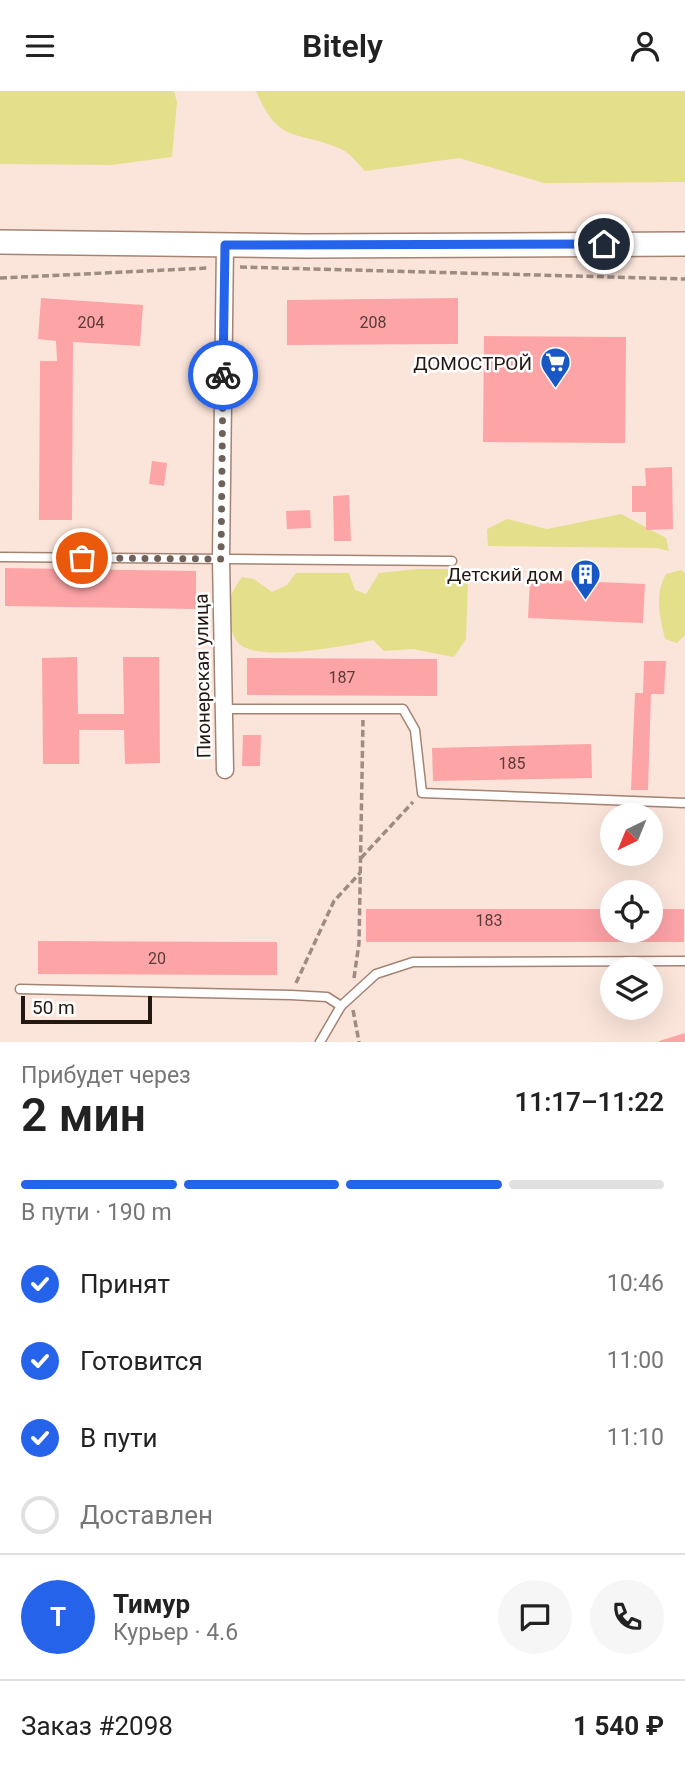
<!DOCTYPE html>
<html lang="ru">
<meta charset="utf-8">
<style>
:root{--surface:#fff;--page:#f6f6f6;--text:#222;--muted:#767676;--line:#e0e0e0;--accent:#2563eb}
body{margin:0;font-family:Roboto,sans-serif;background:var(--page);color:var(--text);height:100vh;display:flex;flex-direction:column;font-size:26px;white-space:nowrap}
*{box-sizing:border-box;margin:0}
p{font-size:23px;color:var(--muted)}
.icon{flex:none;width:38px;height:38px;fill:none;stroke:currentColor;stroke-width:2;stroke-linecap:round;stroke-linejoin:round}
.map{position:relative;height:951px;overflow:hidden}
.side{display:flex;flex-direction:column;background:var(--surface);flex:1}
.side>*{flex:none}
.needle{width:46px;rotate:223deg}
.controls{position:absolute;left:600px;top:712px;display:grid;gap:14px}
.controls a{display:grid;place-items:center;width:63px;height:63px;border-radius:50%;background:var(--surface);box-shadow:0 7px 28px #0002;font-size:35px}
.scale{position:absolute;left:21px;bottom:18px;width:131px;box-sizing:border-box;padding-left:7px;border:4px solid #241812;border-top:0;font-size:19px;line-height:24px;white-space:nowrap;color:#241812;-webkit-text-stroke:5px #fff;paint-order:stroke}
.pin{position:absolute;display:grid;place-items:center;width:60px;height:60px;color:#fff;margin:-30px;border:4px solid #fff;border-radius:50%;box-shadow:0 2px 7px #0007}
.courier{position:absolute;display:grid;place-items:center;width:70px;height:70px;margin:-35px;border:5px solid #2563eb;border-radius:50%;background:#fff;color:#222;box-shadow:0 2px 9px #0007}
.overview em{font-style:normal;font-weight:600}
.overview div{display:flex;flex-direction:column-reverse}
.overview{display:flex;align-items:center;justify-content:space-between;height:119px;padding:0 21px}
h1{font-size:46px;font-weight:600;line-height:52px}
.bar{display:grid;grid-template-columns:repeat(4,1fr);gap:10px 7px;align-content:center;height:84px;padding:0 21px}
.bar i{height:9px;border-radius:5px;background:var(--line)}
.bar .current{background:var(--accent)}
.bar p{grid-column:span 4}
.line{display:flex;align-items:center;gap:18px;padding:0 21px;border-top:2px solid var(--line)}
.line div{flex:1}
.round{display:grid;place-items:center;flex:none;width:74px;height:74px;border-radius:37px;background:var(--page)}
ol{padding:0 21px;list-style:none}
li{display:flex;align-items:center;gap:21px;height:77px}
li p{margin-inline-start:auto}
li .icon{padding:7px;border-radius:50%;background:var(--accent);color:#fff;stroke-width:4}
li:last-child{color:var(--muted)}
li i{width:38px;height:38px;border:4px solid var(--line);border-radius:50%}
header{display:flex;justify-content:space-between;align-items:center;height:91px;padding:0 21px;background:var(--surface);font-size:32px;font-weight:600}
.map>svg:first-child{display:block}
.green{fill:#e3df8b}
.building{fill:#fda4a7}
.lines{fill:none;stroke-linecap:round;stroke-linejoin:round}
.service-casing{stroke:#a48373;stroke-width:11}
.minor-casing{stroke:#a48373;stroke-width:19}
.secondary-casing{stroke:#a48373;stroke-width:26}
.path{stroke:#9e8c83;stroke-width:3.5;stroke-dasharray:7 3.5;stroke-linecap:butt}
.service{stroke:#fff;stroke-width:8}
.minor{stroke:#fff;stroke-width:16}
.secondary{stroke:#fff;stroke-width:23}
.done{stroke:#6f6058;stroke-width:7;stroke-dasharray:0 12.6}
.route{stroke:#2563eb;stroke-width:9}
.labels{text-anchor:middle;stroke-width:5;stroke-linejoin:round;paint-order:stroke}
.number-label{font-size:16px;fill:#5a3b37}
.poi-label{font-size:19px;fill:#241812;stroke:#fff;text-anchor:end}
.street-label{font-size:19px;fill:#241812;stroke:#fff}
</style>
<header><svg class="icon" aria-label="menu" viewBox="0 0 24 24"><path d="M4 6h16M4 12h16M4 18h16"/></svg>Bitely<svg class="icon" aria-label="person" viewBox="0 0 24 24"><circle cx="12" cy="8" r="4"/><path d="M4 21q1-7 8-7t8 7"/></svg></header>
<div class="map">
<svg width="685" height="951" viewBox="0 0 685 951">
<rect width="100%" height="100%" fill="#fbe5da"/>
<!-- green -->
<g class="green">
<polygon points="0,0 174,0 177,11 172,66 111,74 0,73"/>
<path d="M 256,0 L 685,0 L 685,91 L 544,92 L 459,67 L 365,80 C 358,73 350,62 341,58 C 295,38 280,55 256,0 Z"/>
<polygon points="621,423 666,447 669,460 657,457 488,455 487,438 507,428 547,438"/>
<path d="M 417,478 L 454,478 L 468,488 L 466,548 L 454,566 L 413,558 L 384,560 L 373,549 C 346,555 266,570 242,555 C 235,551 231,540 230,532 C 227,512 230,502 242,486 L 254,488 L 272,501 L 287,494 L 296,482 L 349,482 L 355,499 L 366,503 L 379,482 Z"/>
<path d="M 681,479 L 685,482 L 685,544 L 677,552 L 665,548 C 660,525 654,504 666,483 Z"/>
</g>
<!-- building -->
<g class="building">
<polygon points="41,207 143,214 140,255 73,251 72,429 39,429 40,270 57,270 56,250 38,248"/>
<polygon points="458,207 458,253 287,254 287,209"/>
<polygon points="484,245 626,246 625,352 483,351"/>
<polygon points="152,370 167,372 164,395 149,393"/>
<polygon points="672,376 673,438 646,439 646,421 632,421 632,395 646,395 645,377"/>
<polygon points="349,404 351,450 334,450 333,405"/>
<polygon points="310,419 311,437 287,438 286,420"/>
<polygon points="5,477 196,480 196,518 5,515"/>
<polygon points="530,488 645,493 643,532 528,527"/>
<polygon points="77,566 78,623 124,623 123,566 159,566 160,672 125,673 124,639 79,639 79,673 43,673 42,567"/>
<polygon points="247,567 437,568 437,605 247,604"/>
<polygon points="644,570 666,570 664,603 651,603 648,699 631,699 635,602 643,602"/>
<polygon points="243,644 261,644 260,675 242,675"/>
<polygon points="591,653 592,687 433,690 432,657"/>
<polygon points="366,818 612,818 612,840 651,840 651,818 684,818 684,851 366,851"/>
<polygon points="38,850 277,851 277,884 38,883"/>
<polygon points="685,942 685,951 659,951 659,950"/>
</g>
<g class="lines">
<defs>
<g id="service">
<polyline points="0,466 452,470"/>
<polyline points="224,618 403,618 415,639 422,702 685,712"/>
<polyline points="20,898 291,904 327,906 341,915"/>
<polyline points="320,951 341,915 376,883 413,871 685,870"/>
</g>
<polyline id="minor" points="225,679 221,468 225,154"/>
<polyline id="secondary" points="0,151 305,155 685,153"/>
</defs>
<!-- service casing -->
<use href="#service" class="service-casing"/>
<!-- minor casing -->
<use href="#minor" class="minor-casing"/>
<!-- secondary casing -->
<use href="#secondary" class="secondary-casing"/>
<!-- path -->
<g class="path">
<polyline points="240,176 685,188"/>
<polyline points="0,187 208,177"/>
<polyline points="361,767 413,711"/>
<polyline points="354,887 359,852 363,629"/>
<polyline points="296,892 334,810 360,782"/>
<polyline points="353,919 359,951"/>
</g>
<!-- service -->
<use href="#service" class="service"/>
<!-- minor -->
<use href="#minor" class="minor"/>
<!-- secondary -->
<use href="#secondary" class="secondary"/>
</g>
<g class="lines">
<!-- done -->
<polyline class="done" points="82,467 221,468 223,284"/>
<!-- route -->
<polyline class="route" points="223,284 225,154 604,153"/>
</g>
<!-- icons -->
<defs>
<symbol id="supermarket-pin" viewBox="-11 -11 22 30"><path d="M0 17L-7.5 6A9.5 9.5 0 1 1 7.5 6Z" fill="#1958c4" stroke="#fff"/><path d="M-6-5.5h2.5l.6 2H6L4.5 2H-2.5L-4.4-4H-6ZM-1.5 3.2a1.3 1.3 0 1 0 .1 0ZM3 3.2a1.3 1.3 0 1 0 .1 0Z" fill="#fff"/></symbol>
<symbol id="building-pin" viewBox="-11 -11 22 30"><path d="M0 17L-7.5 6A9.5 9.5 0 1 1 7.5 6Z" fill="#1958c4" stroke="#fff"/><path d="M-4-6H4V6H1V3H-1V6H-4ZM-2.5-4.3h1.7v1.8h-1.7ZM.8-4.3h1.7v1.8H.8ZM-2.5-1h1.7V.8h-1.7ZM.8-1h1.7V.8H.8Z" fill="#fff"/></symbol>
</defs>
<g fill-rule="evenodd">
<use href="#supermarket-pin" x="538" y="254" width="35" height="47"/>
<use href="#building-pin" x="568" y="466" width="35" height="47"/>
</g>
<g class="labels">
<!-- number labels -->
<g class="number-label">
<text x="91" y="237">204</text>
<text x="373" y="237">208</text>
<text x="342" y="592">187</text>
<text x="512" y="678">185</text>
<text x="489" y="835">183</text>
<text x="157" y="873">20</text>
</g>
<!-- poi labels -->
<g class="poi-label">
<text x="532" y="279">ДОМОСТРОЙ</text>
<text x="563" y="490">Детский дом</text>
</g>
<!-- street labels -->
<g class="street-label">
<text transform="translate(202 585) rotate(-91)" y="7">Пионерская улица</text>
</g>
</g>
</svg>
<div class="controls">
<a><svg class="needle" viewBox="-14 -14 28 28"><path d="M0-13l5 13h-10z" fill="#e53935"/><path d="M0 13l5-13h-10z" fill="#767676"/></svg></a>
<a><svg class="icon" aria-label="locate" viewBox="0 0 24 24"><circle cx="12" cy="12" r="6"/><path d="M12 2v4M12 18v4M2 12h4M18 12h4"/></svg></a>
<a><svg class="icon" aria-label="layers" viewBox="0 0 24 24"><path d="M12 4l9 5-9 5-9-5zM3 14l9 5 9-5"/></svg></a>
</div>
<div class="scale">50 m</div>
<div class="pin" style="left:82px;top:467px;background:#ea580c"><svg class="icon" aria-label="bag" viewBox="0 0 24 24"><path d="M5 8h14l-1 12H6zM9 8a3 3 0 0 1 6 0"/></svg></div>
<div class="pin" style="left:604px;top:153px;background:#1f2937"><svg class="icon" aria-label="home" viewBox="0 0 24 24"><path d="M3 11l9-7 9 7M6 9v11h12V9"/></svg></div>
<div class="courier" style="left:223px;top:284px"><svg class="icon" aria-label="bike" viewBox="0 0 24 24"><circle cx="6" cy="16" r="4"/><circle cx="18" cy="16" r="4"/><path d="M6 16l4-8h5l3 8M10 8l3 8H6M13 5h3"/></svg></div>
</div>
<section class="side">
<div class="overview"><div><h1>2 мин</h1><p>Прибудет через</p></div><em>11:17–11:22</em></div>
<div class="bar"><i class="current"></i><i class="current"></i><i class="current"></i><i></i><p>В пути · 190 m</p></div>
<ol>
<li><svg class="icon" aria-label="check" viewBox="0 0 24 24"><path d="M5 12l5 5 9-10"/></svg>Принят<p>10:46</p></li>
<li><svg class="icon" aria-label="check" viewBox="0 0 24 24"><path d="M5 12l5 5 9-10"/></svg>Готовится<p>11:00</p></li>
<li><svg class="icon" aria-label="check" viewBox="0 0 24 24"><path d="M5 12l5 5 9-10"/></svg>В пути<p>11:10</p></li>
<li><i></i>Доставлен</li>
</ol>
<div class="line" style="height:126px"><b class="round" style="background:var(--accent);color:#fff">Т</b><div><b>Тимур</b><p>Курьер · 4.6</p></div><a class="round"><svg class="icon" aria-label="chat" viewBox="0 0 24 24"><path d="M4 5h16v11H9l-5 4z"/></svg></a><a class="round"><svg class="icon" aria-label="phone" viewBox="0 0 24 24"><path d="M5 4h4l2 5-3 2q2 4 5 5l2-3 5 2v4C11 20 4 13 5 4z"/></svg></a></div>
<div class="line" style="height:91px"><div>Заказ #2098</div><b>1 540 ₽</b></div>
</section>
